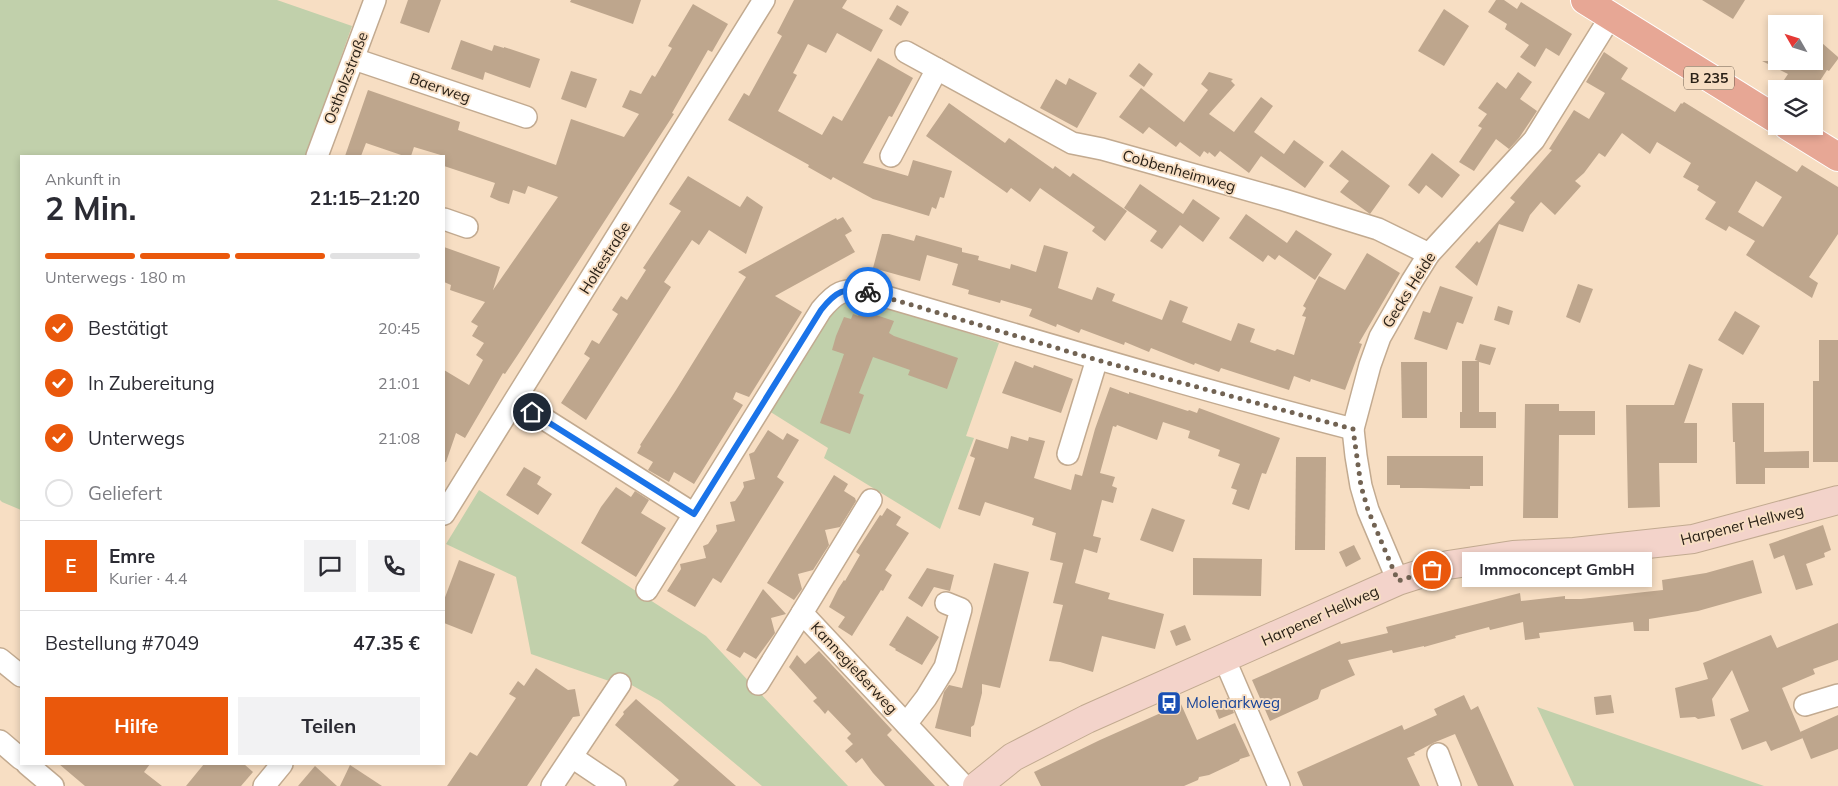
<!DOCTYPE html>
<html lang="de">
<meta charset="utf-8">
<style>
:root{--surface:#fff;--page:#f2f2f3;--text:#2b2b33;--muted:#7c7c81;--line:#e1e1e2;--accent:#ea580c}
body{margin:0;font-family:Mulish,sans-serif;background:var(--page);color:var(--text);height:100vh;display:flex;flex-direction:column;font-size:19px;white-space:nowrap}
*{box-sizing:border-box;margin:0}
p{font-size:16px;color:var(--muted)}
.icon{flex:none;width:28px;height:28px;fill:none;stroke:currentColor;stroke-width:2;stroke-linecap:round;stroke-linejoin:round}
.map{position:relative;flex:1;overflow:hidden}
.panel{position:absolute;left:20px;top:155px;width:425px;height:610px;display:flex;flex-direction:column;background:var(--surface);border-radius:0px;box-shadow:0 2px 8px #0003}
.panel>*{flex:none}
.needle{width:32px;rotate:309deg}
.fabs{position:absolute;left:1768px;top:15px;display:grid;gap:10px}
.fabs a{display:grid;place-items:center;width:55px;height:55px;border-radius:0px;background:var(--surface);box-shadow:0 2px 8px #0003;font-size:25px}
.pin{position:absolute;display:grid;place-items:center;width:42px;height:42px;color:#fff;margin:-21px;border:2px solid #fff;border-radius:50%;box-shadow:0 1px 5px #0007}
.courier{position:absolute;display:grid;place-items:center;width:50px;height:50px;margin:-25px;border:4px solid #1a73e8;border-radius:50%;background:#fff;color:#222;box-shadow:0 1px 6px #0007}
.bubble{position:absolute;height:35px;border-radius:0px;background:var(--surface);box-shadow:0 2px 8px #0003;font-size:16px;font-weight:700;line-height:35px;text-align:center}
.overview em{font-style:normal;font-weight:700}
.overview div{display:flex;flex-direction:column-reverse}
.overview{display:flex;align-items:center;justify-content:space-between;height:85px;padding:0 25px}
h1{font-size:32px;font-weight:700;line-height:38px}
.bar{display:grid;grid-template-columns:repeat(4,1fr);gap:8px 5px;align-content:center;height:60px;padding:0 25px}
.bar i{height:6px;border-radius:4px;background:var(--line)}
.bar .selected{background:var(--accent)}
.bar p{grid-column:span 4}
.line{display:flex;align-items:center;gap:12px;padding:0 25px;border-top:1px solid var(--line)}
.line div{flex:1}
.round{display:grid;place-items:center;flex:none;width:52px;height:52px;border-radius:0px;background:var(--page)}
ol{padding:0 25px;list-style:none}
li{display:flex;align-items:center;gap:15px;height:55px}
li p{margin-inline-start:auto}
li .icon{padding:5px;border-radius:50%;background:var(--accent);color:#fff;stroke-width:4}
li:last-child{color:var(--muted)}
li i{width:28px;height:28px;border:2px solid var(--line);border-radius:50%}
.primary-button{display:flex;gap:10px;margin-top:auto;padding:10px 25px}
.primary-button a{flex:1;height:58px;border-radius:0px;background:var(--accent);color:#fff;font-size:20px;font-weight:700;line-height:58px;text-align:center}
.primary-button a+a{background:var(--page);color:var(--text)}
.map>svg:first-child{display:block}
.green{fill:#c1d0ab}
.building{fill:#bea68d;fill-rule:evenodd}
.lines{fill:none;stroke-linecap:round;stroke-linejoin:round}
.street-casing{stroke:#c2aa90;stroke-width:24}
.secondary-casing{stroke:#c2aa90;stroke-width:30}
.primary-casing{stroke:#fff;stroke-width:30}
.street{stroke:#fff;stroke-width:21}
.secondary{stroke:#f3d3ca;stroke-width:28}
.primary{stroke:#e7a795;stroke-width:28}
.done{stroke:#726353;stroke-width:5;stroke-dasharray:0 9}
.route{stroke:#1a73e8;stroke-width:6}
.labels{text-anchor:middle;stroke-width:4;stroke-linejoin:round;paint-order:stroke}
.shield{fill:#f7dec3;stroke:#685a4b;stroke-width:1}
.shield-label{font-size:14px;font-weight:bold;fill:#2a2117}
.street-label{font-size:15px;fill:#2a2117;stroke:#f7dec3}
.transit-label{font-size:15px;fill:#164399;stroke:#f7dec3;text-anchor:start}
</style>
<div class="map">
<svg width="1838" height="786" viewBox="0 0 1838 786">
<rect width="100%" height="100%" fill="#f7dec3"/>
<!-- green -->
<g class="green">
<polygon points="0,0 277,0 352,26 306,156 21,156 21,510 2,502 0,500"/>
<polygon points="850,295 999,343 966,436 974,438 940,529 824,458 828,448 769,411 836,301"/>
<polygon points="479,490 706,636 848,786 762,786 660,701 619,678 615,683 531,654 516,577 446,544"/>
<polygon points="1537,707 1764,786 1574,786"/>
</g>
<!-- building -->
<g class="building">
<polygon points="408,0 441,0 429,33 400,23"/>
<polygon points="571,0 641,0 633,24 570,2"/>
<polygon points="794,0 847,0 842,8 883,30 871,52 837,33 826,53 808,44 793,73 797,75 778,111 822,135 833,116 842,121 878,58 913,78 892,117 889,116 863,163 908,176 913,160 952,171 944,198 940,197 936,209 932,207 929,216 873,199 833,177 831,180 808,167 809,165 728,120 744,93 749,96 782,36 777,33"/>
<polygon points="1496,0 1504,0 1517,9 1521,2 1572,34 1559,56 1546,48 1535,67 1520,57 1529,45 1505,29 1507,24 1488,12"/>
<polygon points="1702,0 1745,0 1733,19"/>
<polygon points="693,4 728,24 712,52 708,50 672,113 674,114 519,353 505,374 503,373 465,438 456,433 446,462 444,462 444,370 469,385 483,360 476,355 484,343 472,336 478,326 471,322 485,302 450,290 451,285 444,282 444,247 500,267 493,290 558,197 528,186 525,194 513,190 509,204 499,201 490,197 495,183 444,166 444,156 414,147 411,156 404,156 366,143 361,156 345,156 368,90 460,122 458,130 556,165 571,119 624,137 639,114 622,107 630,90 641,94 652,75 655,77 672,48 668,46"/>
<polygon points="897,5 909,12 901,26 889,19"/>
<polygon points="1444,9 1469,26 1444,66 1418,51"/>
<polygon points="1814,36 1838,57 1838,59 1829,71 1827,70 1814,90 1814,89 1778,89 1788,74 1762,61 1814,61"/>
<polygon points="461,40 492,51 494,45 504,48 504,47 540,59 530,88 485,72 483,80 451,69"/>
<path d="M 1604,52 L 1628,68 L 1621,79 L 1675,112 L 1681,103 L 1682,104 L 1684,102 L 1797,172 L 1802,165 L 1838,187 L 1838,234 L 1809,277 L 1818,283 L 1812,298 L 1746,255 L 1755,241 L 1729,226 L 1726,231 L 1705,219 L 1716,202 L 1697,190 L 1699,186 L 1683,177 L 1691,163 L 1657,142 L 1650,154 L 1622,133 L 1605,157 L 1599,153 L 1584,173 L 1575,181 L 1581,186 L 1555,215 L 1541,202 L 1530,215 L 1523,232 L 1499,224 L 1477,286 L 1455,267 L 1477,241 L 1479,243 L 1515,202 L 1510,198 L 1552,150 L 1549,149 L 1574,110 L 1589,119 L 1605,93 L 1586,82 ZM 1756,181 L 1782,197 L 1763,227 L 1738,212 Z"/>
<polygon points="1139,63 1153,74 1144,87 1129,76"/>
<polygon points="571,71 597,79 586,108 561,99"/>
<polygon points="1209,72 1233,79 1231,81 1235,85 1209,114 1234,132 1261,97 1273,106 1254,132 1284,154 1294,140 1324,162 1305,188 1261,156 1249,173 1220,151 1215,157 1209,152 1208,154 1204,151 1200,157 1180,142 1176,147 1149,127 1143,134 1119,117 1141,88 1184,122 1208,90 1201,84"/>
<polygon points="1518,72 1532,82 1520,99 1537,111 1519,138 1509,149 1496,139 1474,171 1459,162 1482,128 1478,126 1487,114 1478,108 1497,82 1506,89"/>
<polygon points="1069,78 1097,93 1077,128 1040,108 1056,79 1066,85"/>
<polygon points="949,103 1005,143 1009,138 1053,169 1055,166 1070,177 1073,173 1127,211 1105,241 1092,231 1095,227 1040,188 1030,202 1011,188 1007,193 926,136"/>
<polygon points="1342,150 1390,186 1370,214 1340,192 1349,181 1329,166"/>
<polygon points="1432,153 1460,175 1442,198 1426,185 1419,194 1408,185"/>
<polygon points="688,176 740,207 747,196 763,207 746,254 709,230 699,245 692,240 664,282 671,287 586,420 561,403 590,358 584,354 592,340 599,344 618,314 612,310 621,296 627,300 646,270 643,268 681,211 669,204"/>
<polygon points="1140,184 1183,214 1193,199 1220,218 1203,242 1180,225 1162,249 1150,241 1157,231 1124,208"/>
<polygon points="1246,214 1287,243 1296,230 1332,254 1315,280 1279,255 1275,260 1268,255 1263,262 1229,238"/>
<polygon points="843,217 852,231 845,235 855,252 775,296 802,312 749,397 736,392 733,399 743,405 694,484 674,472 669,482 648,470 653,462 637,453 641,446 640,445 676,390 746,277 738,272 836,218 837,220"/>
<polygon points="882,234 889,234 914,241 916,235 962,248 962,252 979,256 978,260 1010,269 1011,264 1036,272 1044,245 1068,252 1058,288 1092,300 1097,287 1115,294 1112,301 1162,320 1170,300 1188,307 1182,322 1231,341 1238,323 1255,329 1250,342 1275,351 1277,349 1294,355 1306,317 1302,316 1306,308 1303,306 1319,276 1345,290 1367,253 1400,273 1359,343 1362,344 1345,390 1311,379 1310,382 1294,376 1289,390 1221,368 1219,372 1195,363 1194,365 1151,348 1149,352 1125,342 1124,345 1081,329 1079,333 1057,324 1056,327 1029,316 1032,309 1001,300 1000,303 968,294 969,290 952,285 958,264 927,255 920,281 873,268"/>
<polygon points="1578,284 1593,289 1580,323 1566,317"/>
<polygon points="1440,286 1473,297 1463,324 1457,322 1447,350 1414,339 1423,311 1430,313"/>
<polygon points="1498,306 1513,311 1509,325 1494,320"/>
<polygon points="861,310 894,321 889,333 894,336 958,358 947,389 908,375 910,370 873,357 859,393 864,395 850,434 820,423 844,354 832,350 836,336 844,317 851,319 853,314 858,316"/>
<polygon points="1735,311 1760,326 1743,355 1718,340"/>
<polygon points="1819,340 1838,340 1838,462 1813,462 1813,381 1819,381"/>
<polygon points="1480,344 1496,348 1490,365 1479,362 1479,412 1496,412 1496,428 1460,428 1460,412 1462,412 1462,361 1478,361 1475,360"/>
<polygon points="1015,361 1033,368 1034,365 1073,379 1061,413 1002,393"/>
<polygon points="1401,362 1427,362 1427,418 1402,418"/>
<polygon points="1689,364 1703,369 1684,423 1697,423 1697,463 1659,463 1660,507 1628,508 1626,405 1674,405"/>
<polygon points="1110,387 1129,394 1129,392 1188,411 1189,410 1197,413 1199,408 1280,438 1266,474 1262,473 1249,510 1232,504 1237,490 1231,488 1240,464 1218,456 1220,450 1188,438 1190,431 1163,422 1157,440 1117,425 1116,427 1113,426 1100,473 1115,477 1112,486 1117,488 1113,503 1102,500 1093,536 1101,538 1097,553 1084,549 1075,583 1110,593 1108,599 1164,614 1155,649 1102,636 1093,672 1060,662 1049,661 1063,605 1053,603 1063,563 1050,560 1056,533 1032,525 1034,518 985,502 980,516 958,509 975,458 970,456 976,439 1008,449 1011,436 1028,441 1029,437 1045,441 1034,478 1071,490 1075,474 1082,476 1095,429"/>
<polygon points="1732,403 1764,403 1764,452 1809,451 1809,468 1765,468 1765,484 1736,484 1735,442 1733,442"/>
<polygon points="1525,404 1559,404 1559,411 1595,411 1595,435 1559,435 1558,518 1523,518"/>
<polygon points="768,430 783,440 787,433 799,440 777,477 784,482 721,583 713,578 695,607 667,591 681,569 680,564 706,558 703,546 708,544 717,531 716,525 735,521 730,502 735,501 740,494 744,487 743,482 755,479 749,454 754,452"/>
<polygon points="1387,456 1483,456 1483,486 1470,486 1470,489 1421,488 1400,488 1400,485 1387,485"/>
<polygon points="1296,457 1326,457 1325,550 1295,550"/>
<polygon points="524,467 541,477 537,484 552,494 538,515 506,495"/>
<polygon points="834,475 848,484 844,491 855,498 856,501 840,527 825,530 829,545 813,570 798,574 802,589 794,600 767,583"/>
<polygon points="616,487 631,497 635,491 649,500 641,513 666,528 636,577 581,543 601,507"/>
<polygon points="887,508 901,517 896,525 909,533 885,570 892,575 883,591 881,590 852,636 838,627 845,617 829,607 838,589 844,580 845,581 860,555 856,552 880,515 882,516"/>
<polygon points="1152,508 1185,520 1173,552 1140,540"/>
<polygon points="1823,525 1831,550 1824,553 1825,557 1806,564 1813,585 1796,590 1784,555 1774,559 1769,544"/>
<polygon points="1354,545 1361,559 1346,567 1339,552"/>
<polygon points="1193,558 1262,559 1261,596 1193,595"/>
<polygon points="459,560 495,574 472,634 444,623 444,600"/>
<polygon points="1753,560 1762,593 1698,611 1649,619 1649,631 1634,631 1633,622 1539,633 1540,638 1525,640 1523,622 1490,630 1489,627 1455,636 1456,638 1424,647 1424,646 1393,653 1392,650 1348,660 1355,675 1321,690 1318,699 1270,721 1252,680 1340,641 1341,644 1388,633 1386,627 1520,593 1521,601 1565,596 1565,599 1581,599 1663,590 1662,580 1706,573"/>
<polygon points="994,563 1029,572 1000,688 982,684 982,693 974,725 971,727 971,737 935,728 944,692 949,685 962,688"/>
<polygon points="927,568 954,575 950,591 934,587 922,607 908,598"/>
<polygon points="763,589 786,614 771,618 775,633 756,659 744,652 740,658 726,650"/>
<polygon points="907,616 939,637 922,665 895,650 896,649 889,645"/>
<polygon points="1838,623 1838,660 1813,669 1815,674 1782,688 1803,738 1771,751 1766,741 1742,750 1730,719 1749,711 1732,670 1712,699 1715,716 1698,719 1695,717 1680,718 1675,688 1708,679 1703,663 1771,635 1777,648"/>
<polygon points="1185,625 1191,640 1176,646 1170,631"/>
<polygon points="819,651 892,730 887,735 935,786 885,786 873,773 862,758 856,763 845,751 853,744 847,738 851,734 828,710 825,714 819,707 813,701 817,698 789,667 797,655 805,664"/>
<polygon points="536,668 568,690 575,689 580,716 573,717 527,786 447,786 470,752 477,756 502,719 516,698 509,694 518,681 524,686"/>
<polygon points="1464,695 1471,710 1478,706 1514,786 1478,786 1455,734 1433,743 1414,753 1415,755 1407,758 1420,786 1303,786 1297,772 1402,725 1404,730 1437,715 1434,709"/>
<polygon points="1611,695 1614,713 1596,715 1594,697"/>
<polygon points="1228,698 1234,713 1219,719 1213,704"/>
<polygon points="636,699 674,732 736,786 673,786 679,780 615,725 624,714 623,712"/>
<polygon points="1181,704 1197,740 1235,723 1250,756 1240,759 1239,761 1209,775 1199,777 1198,780 1184,786 1041,786 1034,772 1100,740"/>
<polygon points="1838,715 1838,749 1811,759 1800,732"/>
<polygon points="59,764 150,764 144,772 162,786 85,786"/>
<polygon points="204,764 244,764 253,772 241,786 186,786"/>
<polygon points="350,765 382,786 340,786"/>
<polygon points="315,766 337,786 298,786"/>
</g>
<g class="lines">
<defs>
<g id="street">
<polyline points="906,52 1072,143 1102,149 1284,200 1378,229 1429,254"/>
<polyline points="354,59 526,117"/>
<polyline points="317,156 375,0"/>
<polyline points="891,156 937,69"/>
<polyline points="444,219 467,227"/>
<polyline points="516,401 694,514"/>
<polyline points="1068,454 1097,359"/>
<polyline points="871,500 802,613 964,786"/>
<polyline points="444,514 764,0"/>
<polyline points="1398,581 1368,510 1361,486 1356,456 1353,429 1370,365 1380,337 1412,281 1429,254 1534,140 1611,16"/>
<path d="M 647,590 L 821,310 C 836,292 842,289 866,291 C 1028,338 1189,387 1353,429"/>
<polyline points="1224,658 1279,786"/>
<polyline points="0,659 21,676"/>
<polyline points="758,684 802,613"/>
<polyline points="1805,705 1838,695"/>
<polyline points="906,724 926,698 945,667 961,609 946,603"/>
<polyline points="0,741 21,759"/>
<polyline points="1438,754 1450,786"/>
<polyline points="572,757 615,786"/>
<polyline points="27,764 53,786"/>
<polyline points="264,786 282,764"/>
<polyline points="552,786 620,684"/>
</g>
<polyline id="secondary" points="977,786 1013,757 1087,719 1398,581 1448,565 1513,555 1574,552 1693,539 1838,500"/>
<g id="primary">
<polyline points="1585,0 1776,119"/>
<polyline points="1788,126 1838,157"/>
</g>
</defs>
<!-- street casing -->
<use href="#street" class="street-casing"/>
<!-- secondary casing -->
<use href="#secondary" class="secondary-casing"/>
<!-- primary casing -->
<use href="#primary" class="primary-casing"/>
<!-- street -->
<use href="#street" class="street"/>
<!-- secondary -->
<use href="#secondary" class="secondary"/>
<!-- primary -->
<use href="#primary" class="primary"/>
</g>
<g class="lines">
<!-- done -->
<polyline class="done" points="868,292 1097,360 1353,429 1361,486 1368,510 1398,581 1432,570"/>
<!-- route -->
<path class="route" d="M 532,412 L 694,514 L 821,310 C 836,291 844,287 868,292"/>
</g>
<!-- icons -->
<defs>
<symbol id="bus-square" viewBox="-11 -11 22 22"><rect x="-9" y="-9" width="18" height="18" rx="4" fill="#1a4fb4" stroke="#f7dec3"/><path d="M-5-6H5V4H4V6H2V4H-2V6H-4V4H-5ZM-3.5-4V0h7V-4ZM-3.5 1.2v1.5H-2V1.2ZM2 1.2v1.5H3.5V1.2Z" fill="#fff"/></symbol>
</defs>
<g fill-rule="evenodd">
<use href="#bus-square" x="1155" y="689" width="28" height="28"/>
</g>
<g class="labels">
<!-- shield labels -->
<rect class="shield" x="1684" y="66.5" width="50" height="23" rx="4"/>
<g class="shield-label">
<text x="1709" y="83">B 235</text>
</g>
<!-- street labels -->
<g class="street-label">
<text transform="translate(346 78) rotate(-69)" y="5">Ostholzstraße</text>
<text transform="translate(440 88) rotate(19)" y="5">Baerweg</text>
<text transform="translate(1179 171) rotate(16)" y="5">Cobbenheimweg</text>
<text transform="translate(605 258) rotate(-58)" y="5">Holtestraße</text>
<text transform="translate(1409 290) rotate(-58)" y="5">Gecks Heide</text>
<text transform="translate(1742 525) rotate(-14)" y="5">Harpener Hellweg</text>
<text transform="translate(1320 616) rotate(-24)" y="5">Harpener Hellweg</text>
<text transform="translate(854 668) rotate(47)" y="5">Kannegießerweg</text>
</g>
<!-- transit labels -->
<g class="transit-label">
<text x="1186" y="708">Molenarkweg</text>
</g>
</g>
</svg>
<div class="fabs">
<a><svg class="needle" viewBox="-14 -14 28 28"><path d="M0-13l5 13h-10z" fill="#e53935"/><path d="M0 13l5-13h-10z" fill="#7c7c81"/></svg></a>
<a><svg class="icon" aria-label="layers" viewBox="0 0 24 24"><path d="M12 4l9 5-9 5-9-5zM3 14l9 5 9-5"/></svg></a>
</div>
<div class="pin" style="left:1432px;top:570px;background:#ea580c"><svg class="icon" aria-label="bag" viewBox="0 0 24 24"><path d="M5 8h14l-1 12H6zM9 8a3 3 0 0 1 6 0"/></svg></div>
<div class="pin" style="left:532px;top:412px;background:#1f2937"><svg class="icon" aria-label="home" viewBox="0 0 24 24"><path d="M3 11l9-7 9 7M6 9v11h12V9"/></svg></div>
<div class="courier" style="left:868px;top:292px"><svg class="icon" aria-label="bike" viewBox="0 0 24 24"><circle cx="6" cy="16" r="4"/><circle cx="18" cy="16" r="4"/><path d="M6 16l4-8h5l3 8M10 8l3 8H6M13 5h3"/></svg></div>
<div class="bubble" style="left:1462px;top:552px;width:190px">Immoconcept GmbH</div>
<section class="panel">
<div class="overview"><div><h1>2 Min.</h1><p>Ankunft in</p></div><em>21:15–21:20</em></div>
<div class="bar"><i class="selected"></i><i class="selected"></i><i class="selected"></i><i></i><p>Unterwegs · 180 m</p></div>
<ol>
<li><svg class="icon" aria-label="check" viewBox="0 0 24 24"><path d="M5 12l5 5 9-10"/></svg>Bestätigt<p>20:45</p></li>
<li><svg class="icon" aria-label="check" viewBox="0 0 24 24"><path d="M5 12l5 5 9-10"/></svg>In Zubereitung<p>21:01</p></li>
<li><svg class="icon" aria-label="check" viewBox="0 0 24 24"><path d="M5 12l5 5 9-10"/></svg>Unterwegs<p>21:08</p></li>
<li><i></i>Geliefert</li>
</ol>
<div class="line" style="height:90px"><b class="round" style="background:var(--accent);color:#fff">E</b><div><b>Emre</b><p>Kurier · 4.4</p></div><a class="round"><svg class="icon" aria-label="chat" viewBox="0 0 24 24"><path d="M4 5h16v11H9l-5 4z"/></svg></a><a class="round"><svg class="icon" aria-label="phone" viewBox="0 0 24 24"><path d="M5 4h4l2 5-3 2q2 4 5 5l2-3 5 2v4C11 20 4 13 5 4z"/></svg></a></div>
<div class="line" style="height:65px"><div>Bestellung #7049</div><b>47.35 €</b></div>
<div class="primary-button"><a>Hilfe</a><a>Teilen</a></div>
</section>
</div>
